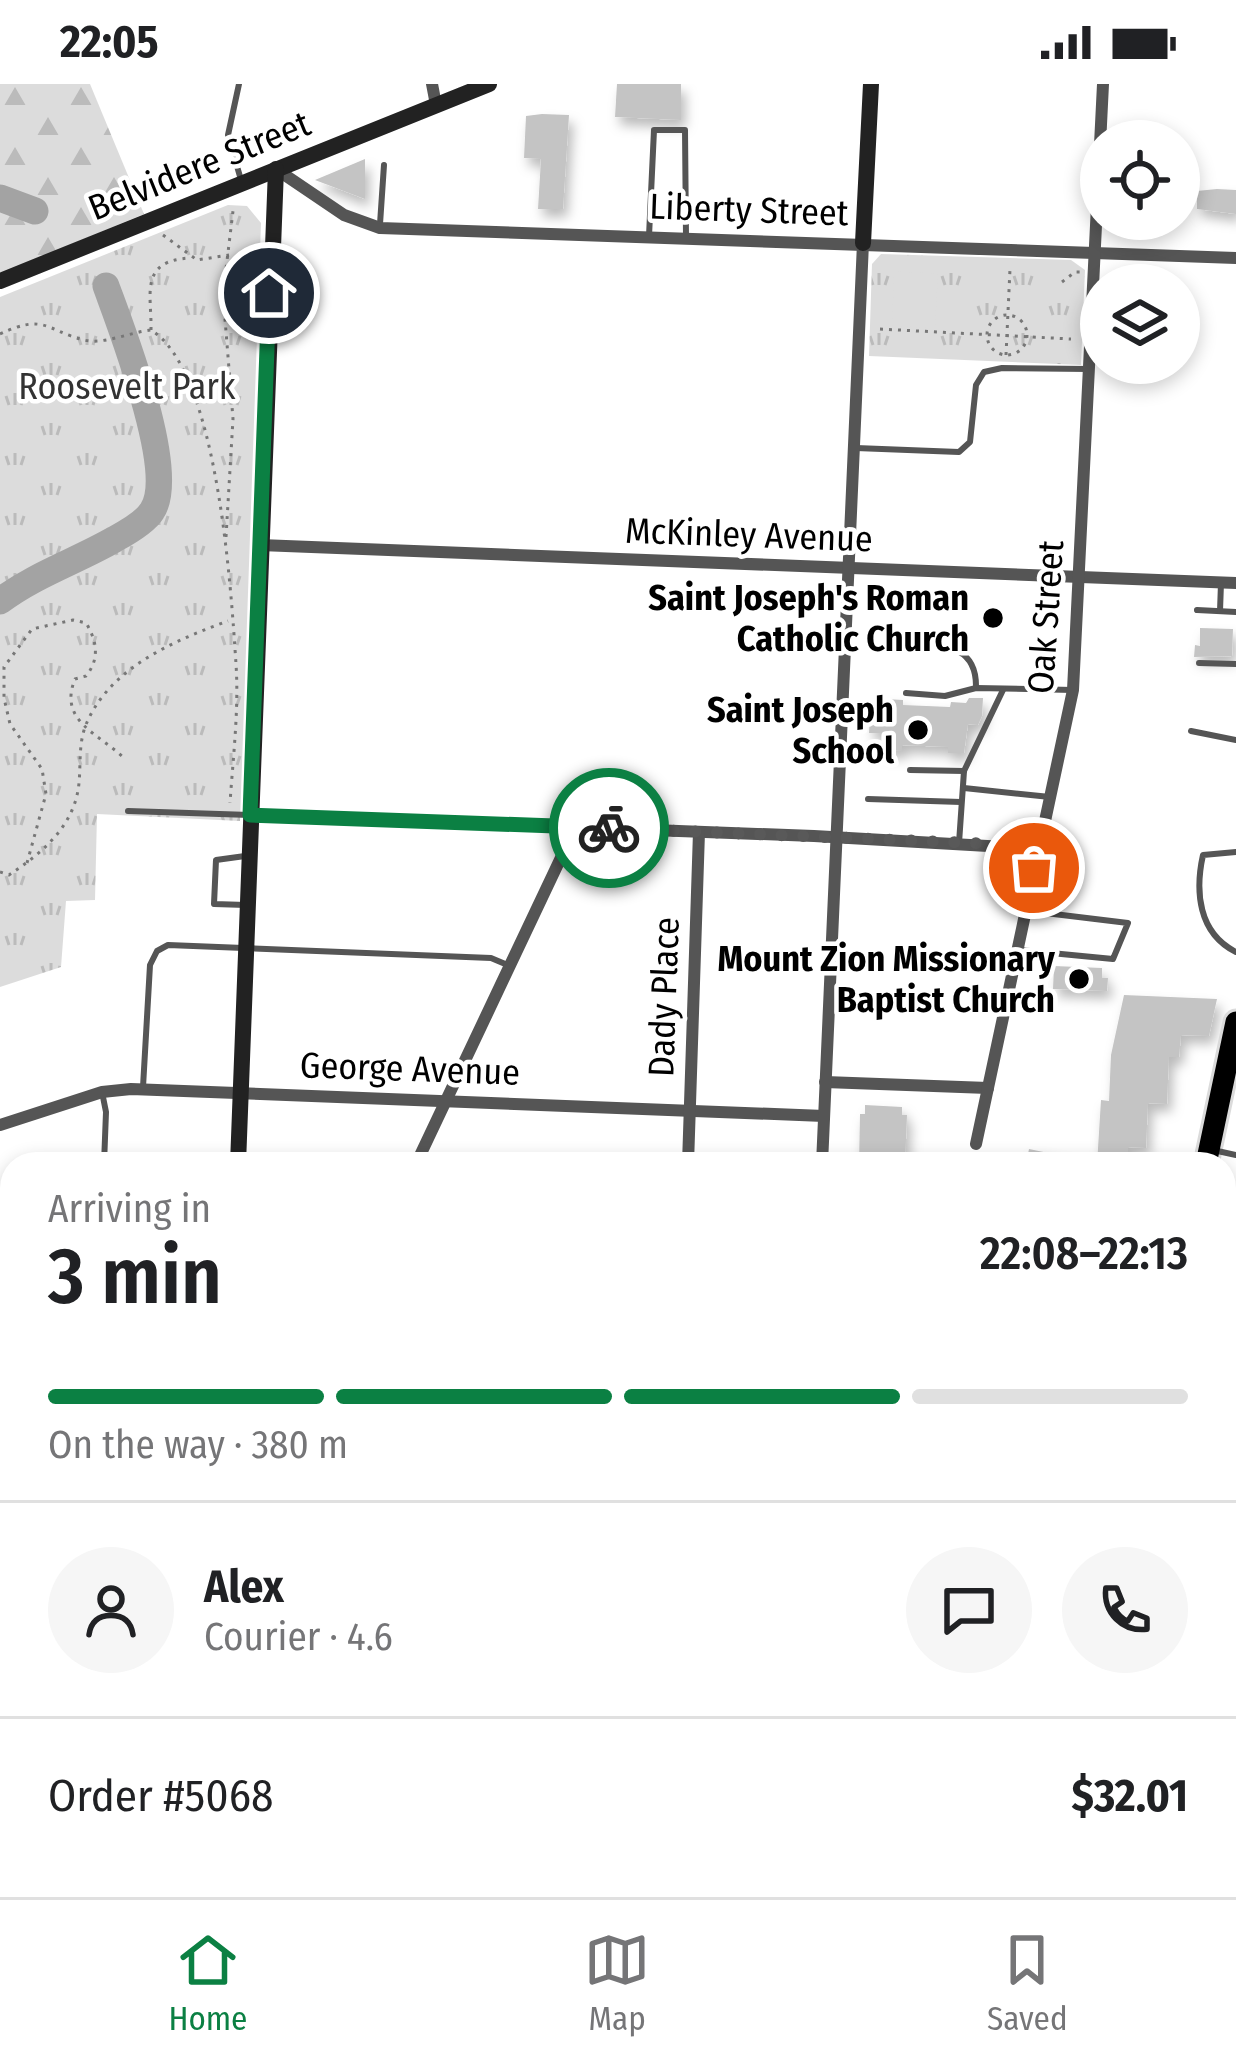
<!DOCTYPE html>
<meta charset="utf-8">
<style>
:root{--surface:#fff;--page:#f6f6f6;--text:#202124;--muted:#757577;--line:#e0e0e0;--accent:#0b8043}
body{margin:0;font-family:"Fira Sans Condensed",sans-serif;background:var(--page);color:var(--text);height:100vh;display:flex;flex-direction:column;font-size:45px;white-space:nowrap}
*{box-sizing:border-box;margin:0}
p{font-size:39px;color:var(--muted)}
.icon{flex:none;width:66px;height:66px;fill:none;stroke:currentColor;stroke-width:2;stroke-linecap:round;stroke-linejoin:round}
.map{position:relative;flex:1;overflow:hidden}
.sheet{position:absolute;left:0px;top:1068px;width:1236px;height:747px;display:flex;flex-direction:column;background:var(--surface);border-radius:36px 36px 0 0;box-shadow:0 6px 18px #0003}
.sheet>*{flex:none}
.buttons{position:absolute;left:1080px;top:36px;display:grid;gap:24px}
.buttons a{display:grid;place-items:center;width:120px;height:120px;border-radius:50%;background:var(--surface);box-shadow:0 6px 18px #0003;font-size:60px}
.pin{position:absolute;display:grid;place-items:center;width:102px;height:102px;color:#fff;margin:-51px;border:6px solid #fff;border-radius:50%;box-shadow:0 3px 12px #0007}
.courier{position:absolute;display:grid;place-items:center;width:120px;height:120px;margin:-60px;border:9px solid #0b8043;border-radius:50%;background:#fff;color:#222;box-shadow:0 3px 15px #0007}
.summary em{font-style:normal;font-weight:600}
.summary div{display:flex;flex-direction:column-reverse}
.summary{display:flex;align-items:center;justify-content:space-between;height:204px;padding:0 48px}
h1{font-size:78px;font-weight:600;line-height:90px}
.bar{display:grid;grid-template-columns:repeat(4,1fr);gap:18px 12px;align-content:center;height:144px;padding:0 48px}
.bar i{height:15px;border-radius:9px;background:var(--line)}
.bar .on{background:var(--accent)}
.bar p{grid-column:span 4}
.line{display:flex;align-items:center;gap:30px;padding:0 48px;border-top:3px solid var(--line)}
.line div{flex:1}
.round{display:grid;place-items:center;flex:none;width:126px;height:126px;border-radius:63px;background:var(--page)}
.status{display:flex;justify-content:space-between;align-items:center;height:84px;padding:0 60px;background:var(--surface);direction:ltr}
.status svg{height:33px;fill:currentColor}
.tab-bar{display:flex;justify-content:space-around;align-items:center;height:168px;border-top:3px solid var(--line);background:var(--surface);font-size:33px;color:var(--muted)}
.tab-bar a{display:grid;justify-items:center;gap:6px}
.tab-bar .on{color:var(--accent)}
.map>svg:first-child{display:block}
.forest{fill:url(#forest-firs)}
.park{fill:url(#park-tufts)}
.garden{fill:#dcdcdc}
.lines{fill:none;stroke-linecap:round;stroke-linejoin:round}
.river{stroke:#a3a3a3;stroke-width:27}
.building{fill:#c4c4c4;filter:url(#shadow)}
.highway-casing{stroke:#dbdbdb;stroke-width:27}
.path{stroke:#777;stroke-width:3;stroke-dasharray:3 6;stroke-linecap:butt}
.lane{stroke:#555;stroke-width:6}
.street{stroke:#555;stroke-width:12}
.secondary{stroke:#222;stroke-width:16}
.highway{stroke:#000;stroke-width:21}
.done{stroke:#595959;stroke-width:12;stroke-dasharray:0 21.6}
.route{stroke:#0b8043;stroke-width:15}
.poi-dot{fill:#000;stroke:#fff;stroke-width:4.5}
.labels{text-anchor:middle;stroke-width:9;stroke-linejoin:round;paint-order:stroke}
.street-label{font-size:36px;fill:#000;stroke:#fff}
.park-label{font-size:36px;fill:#333;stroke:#fff}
.poi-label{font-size:36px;font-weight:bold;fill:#000;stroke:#fff;text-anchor:end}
</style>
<div class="status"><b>22:05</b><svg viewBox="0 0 49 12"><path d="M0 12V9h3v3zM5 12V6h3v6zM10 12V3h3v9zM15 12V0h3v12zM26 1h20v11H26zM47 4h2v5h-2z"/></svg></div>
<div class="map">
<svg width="1236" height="1813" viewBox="0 0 1236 1813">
<defs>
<pattern id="forest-firs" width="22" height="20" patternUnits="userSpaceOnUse" patternTransform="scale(3)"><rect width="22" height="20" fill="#dcdcdc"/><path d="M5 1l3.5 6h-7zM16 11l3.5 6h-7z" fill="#bbb"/></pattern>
<pattern id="park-tufts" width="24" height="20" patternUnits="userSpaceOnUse" patternTransform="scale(3)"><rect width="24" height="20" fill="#dcdcdc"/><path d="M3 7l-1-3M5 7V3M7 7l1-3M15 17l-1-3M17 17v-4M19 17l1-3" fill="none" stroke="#bbb"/></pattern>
<filter id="shadow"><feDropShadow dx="4.5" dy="8" stdDeviation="6" flood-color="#0004"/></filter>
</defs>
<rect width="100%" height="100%" fill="#fff"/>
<!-- forest -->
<polygon class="forest" points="0,0 90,0 144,130 0,190"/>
<!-- park -->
<g class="park">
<polygon points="228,121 247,122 261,139 240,737 97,730 95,816 66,817 61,883 0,903 0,213"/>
<polygon points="881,170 1071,176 1085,186 1081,281 869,272 872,180"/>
</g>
<!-- garden -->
<polygon class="garden" points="894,187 938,190 935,244 892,242"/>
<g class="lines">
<!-- river -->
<g class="river">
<polyline points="0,114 35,127"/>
<path d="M 0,517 C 36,490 77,477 115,455 C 126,449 146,437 152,427 C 178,389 122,246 106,202"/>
</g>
</g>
<!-- building -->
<g class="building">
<polygon points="617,0 681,0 681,36 615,33"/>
<polygon points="542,30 569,31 563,125 538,125 541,75 524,74 526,32"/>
<polygon points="365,75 365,115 315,96"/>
<polygon points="1217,105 1236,106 1236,130 1197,125 1197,107"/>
<polygon points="1200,544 1233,545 1232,572 1194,573 1195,561 1200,562"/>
<polygon points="969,614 983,614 982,632 978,641 968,640 964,669 948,669 948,663 902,661 902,667 882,666 883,649 869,649 870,630 884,631 885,615 903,616 903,621 950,623 951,618 966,619"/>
<polygon points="1054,882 1102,884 1102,894 1108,894 1107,907 1053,905"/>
<polygon points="1124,911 1217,915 1209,952 1181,951 1179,973 1169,973 1167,1020 1148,1019 1146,1064 1128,1063 1128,1080 1097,1080 1101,1016 1109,1017 1111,971"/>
<polygon points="865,1021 902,1023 902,1031 907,1031 905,1080 859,1080 860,1030 865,1030"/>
<polygon points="1029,1065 1073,1074 1073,1080 1026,1080"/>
<polygon points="1231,1187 1236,1188 1236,1287 1224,1285 1224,1218"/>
<polygon points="0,1479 12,1480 12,1557 0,1557"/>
</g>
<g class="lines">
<defs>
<g id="highway">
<polyline points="1206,1080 1236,938"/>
<polyline points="1041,1813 1044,1803"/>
</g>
</defs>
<!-- highway casing -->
<use href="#highway" class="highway-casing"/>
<!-- path -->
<g class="path">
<polyline points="163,151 197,176 229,171"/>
<polyline points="1062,198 1075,188 1081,188"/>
<circle cx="1007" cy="251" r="20"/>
<polyline points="880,245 1071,255"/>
<path d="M 151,246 C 152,211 138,176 191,174"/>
<path d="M 0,250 C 45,229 45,246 84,256 C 103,261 131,248 151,246 C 218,287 231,505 236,580 C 239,625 233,674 230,719"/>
<polyline points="1006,271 1010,185"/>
<polyline points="226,453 233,335 223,210 233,127"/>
<path d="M 27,779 L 46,710 L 42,685 L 10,640 L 4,614 L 4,583 L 32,545 L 73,536 L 86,539 C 97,557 100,575 86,592 L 75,595 C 58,637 98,649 124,674"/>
<path d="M 0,788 L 9,791 C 42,769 75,742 79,699 C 81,678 78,656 88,636 C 113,582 176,556 228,537"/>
</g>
<!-- lane -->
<g class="lane">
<polyline points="239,0 228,51 241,96"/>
<polyline points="380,140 384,81"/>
<polyline points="649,152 654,46 685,46 686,153"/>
<polyline points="856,364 959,368 970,358 976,301 984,288 1002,284 1089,285"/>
<polyline points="1197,526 1236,528"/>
<polyline points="1220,527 1221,499"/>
<path d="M 911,559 C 944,562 976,561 976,602"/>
<polyline points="1199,579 1236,580"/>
<polyline points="906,609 945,612 976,604 1073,606"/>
<polyline points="1191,647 1236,656"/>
<polyline points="910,686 964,687"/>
<polyline points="964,704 1050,713"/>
<polyline points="868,715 961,718"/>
<polyline points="128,727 250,731"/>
<polyline points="959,759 964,687 1003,606"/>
<path d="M 1236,768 L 1203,771 C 1195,807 1198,849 1236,868"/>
<polyline points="245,772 216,776 214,820 246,821"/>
<polyline points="1020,866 1113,875 1128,839 1029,827"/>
<polyline points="143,1003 150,881 157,867 168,861 491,874 510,882"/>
<polyline points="102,1008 106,1028 104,1080"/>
<polyline points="1213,1066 1236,1071"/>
<polyline points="0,1715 12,1715"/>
<polyline points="837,1803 841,1813"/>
<polyline points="78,1813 78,1803"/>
<polyline points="345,1813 346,1803"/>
<polyline points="586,1813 587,1803"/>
</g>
<!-- street -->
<g class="street">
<polyline points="432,0 436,21"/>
<polyline points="276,85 344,131 380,144 1236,174"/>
<polyline points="260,461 1236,499"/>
<polyline points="250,731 814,752 1038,765"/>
<polyline points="825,998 988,1004"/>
<polyline points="0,1041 102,1008 131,1005 824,1032"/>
<polyline points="976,1060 1073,606 1103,0"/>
<polyline points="416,1080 566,763 572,743"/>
<polyline points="688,1080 699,748"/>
<polyline points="822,1080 863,159"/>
<polyline points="0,1272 12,1272"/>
<polyline points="0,1598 12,1599"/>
<polyline points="1224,1772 1236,1774"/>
<polyline points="466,1813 466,1803"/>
<polyline points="718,1813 721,1803"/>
</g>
<!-- secondary -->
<g class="secondary">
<polyline points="863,159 871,0"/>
<polyline points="0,197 489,0"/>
<polyline points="238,1080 276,85"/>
<polyline points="1224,1326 1236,1327"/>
<polyline points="211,1813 211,1803"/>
</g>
<!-- highway -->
<use href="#highway" class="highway"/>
</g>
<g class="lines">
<!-- done -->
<polyline class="done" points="609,744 1018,761 1038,765 1034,784"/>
<!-- route -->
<polyline class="route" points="269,209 250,731 609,744"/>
</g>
<!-- markers -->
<g class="poi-dot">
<circle cx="993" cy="534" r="12"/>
<circle cx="918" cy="646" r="12"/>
<circle cx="1079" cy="895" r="12"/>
</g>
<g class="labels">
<!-- street labels -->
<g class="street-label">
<text transform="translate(199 81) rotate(-22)" y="13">Belvidere Street</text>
<text transform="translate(749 125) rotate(2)" y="13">Liberty Street</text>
<text transform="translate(749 450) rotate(2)" y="13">McKinley Avenue</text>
<text transform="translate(1045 533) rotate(-86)" y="13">Oak Street</text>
<text transform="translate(663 913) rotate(-88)" y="13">Dady Place</text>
<text transform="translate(410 984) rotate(2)" y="13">George Avenue</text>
</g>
<!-- park labels -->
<g class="park-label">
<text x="127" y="315">Roosevelt Park</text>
</g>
<!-- poi labels -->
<g class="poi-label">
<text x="969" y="526">Saint Joseph's Roman<tspan x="969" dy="41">Catholic Church</tspan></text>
<text x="894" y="638">Saint Joseph<tspan x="894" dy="41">School</tspan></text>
<text x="1055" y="887">Mount Zion Missionary<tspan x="1055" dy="41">Baptist Church</tspan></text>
</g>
</g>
</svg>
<div class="buttons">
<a><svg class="icon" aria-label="locate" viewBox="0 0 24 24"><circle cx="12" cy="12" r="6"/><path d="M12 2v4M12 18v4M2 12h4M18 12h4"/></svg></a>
<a><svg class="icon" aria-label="layers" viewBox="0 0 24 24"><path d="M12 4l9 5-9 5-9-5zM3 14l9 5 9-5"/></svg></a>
</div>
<div class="pin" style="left:1034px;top:784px;background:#ea580c"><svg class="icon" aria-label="bag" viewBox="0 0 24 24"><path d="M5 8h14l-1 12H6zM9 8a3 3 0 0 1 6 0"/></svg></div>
<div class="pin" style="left:269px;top:209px;background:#1f2937"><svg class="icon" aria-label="home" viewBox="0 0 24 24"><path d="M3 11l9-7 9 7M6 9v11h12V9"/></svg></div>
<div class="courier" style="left:609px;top:744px"><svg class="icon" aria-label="bike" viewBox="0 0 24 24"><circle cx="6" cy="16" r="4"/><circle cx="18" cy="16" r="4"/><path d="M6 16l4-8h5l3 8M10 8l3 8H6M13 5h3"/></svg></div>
<section class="sheet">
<div class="summary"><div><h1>3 min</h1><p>Arriving in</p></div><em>22:08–22:13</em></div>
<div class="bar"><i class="on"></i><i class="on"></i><i class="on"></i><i></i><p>On the way · 380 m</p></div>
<div class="line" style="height:216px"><a class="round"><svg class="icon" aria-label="person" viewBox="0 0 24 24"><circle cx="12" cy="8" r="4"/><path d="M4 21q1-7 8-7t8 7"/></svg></a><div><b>Alex</b><p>Courier · 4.6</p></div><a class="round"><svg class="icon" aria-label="chat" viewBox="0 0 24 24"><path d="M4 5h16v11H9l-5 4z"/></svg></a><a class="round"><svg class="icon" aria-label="phone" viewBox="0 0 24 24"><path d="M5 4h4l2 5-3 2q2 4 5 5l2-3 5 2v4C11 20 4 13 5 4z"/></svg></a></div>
<div class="line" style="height:156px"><div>Order #5068</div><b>$32.01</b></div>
</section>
</div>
<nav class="tab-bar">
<a class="on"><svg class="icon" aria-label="home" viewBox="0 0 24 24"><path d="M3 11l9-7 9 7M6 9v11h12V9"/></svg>Home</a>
<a><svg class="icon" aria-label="map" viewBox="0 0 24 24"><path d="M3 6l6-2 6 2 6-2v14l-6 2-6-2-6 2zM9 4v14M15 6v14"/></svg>Map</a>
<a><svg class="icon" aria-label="saved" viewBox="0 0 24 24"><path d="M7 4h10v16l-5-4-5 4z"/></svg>Saved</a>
</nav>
